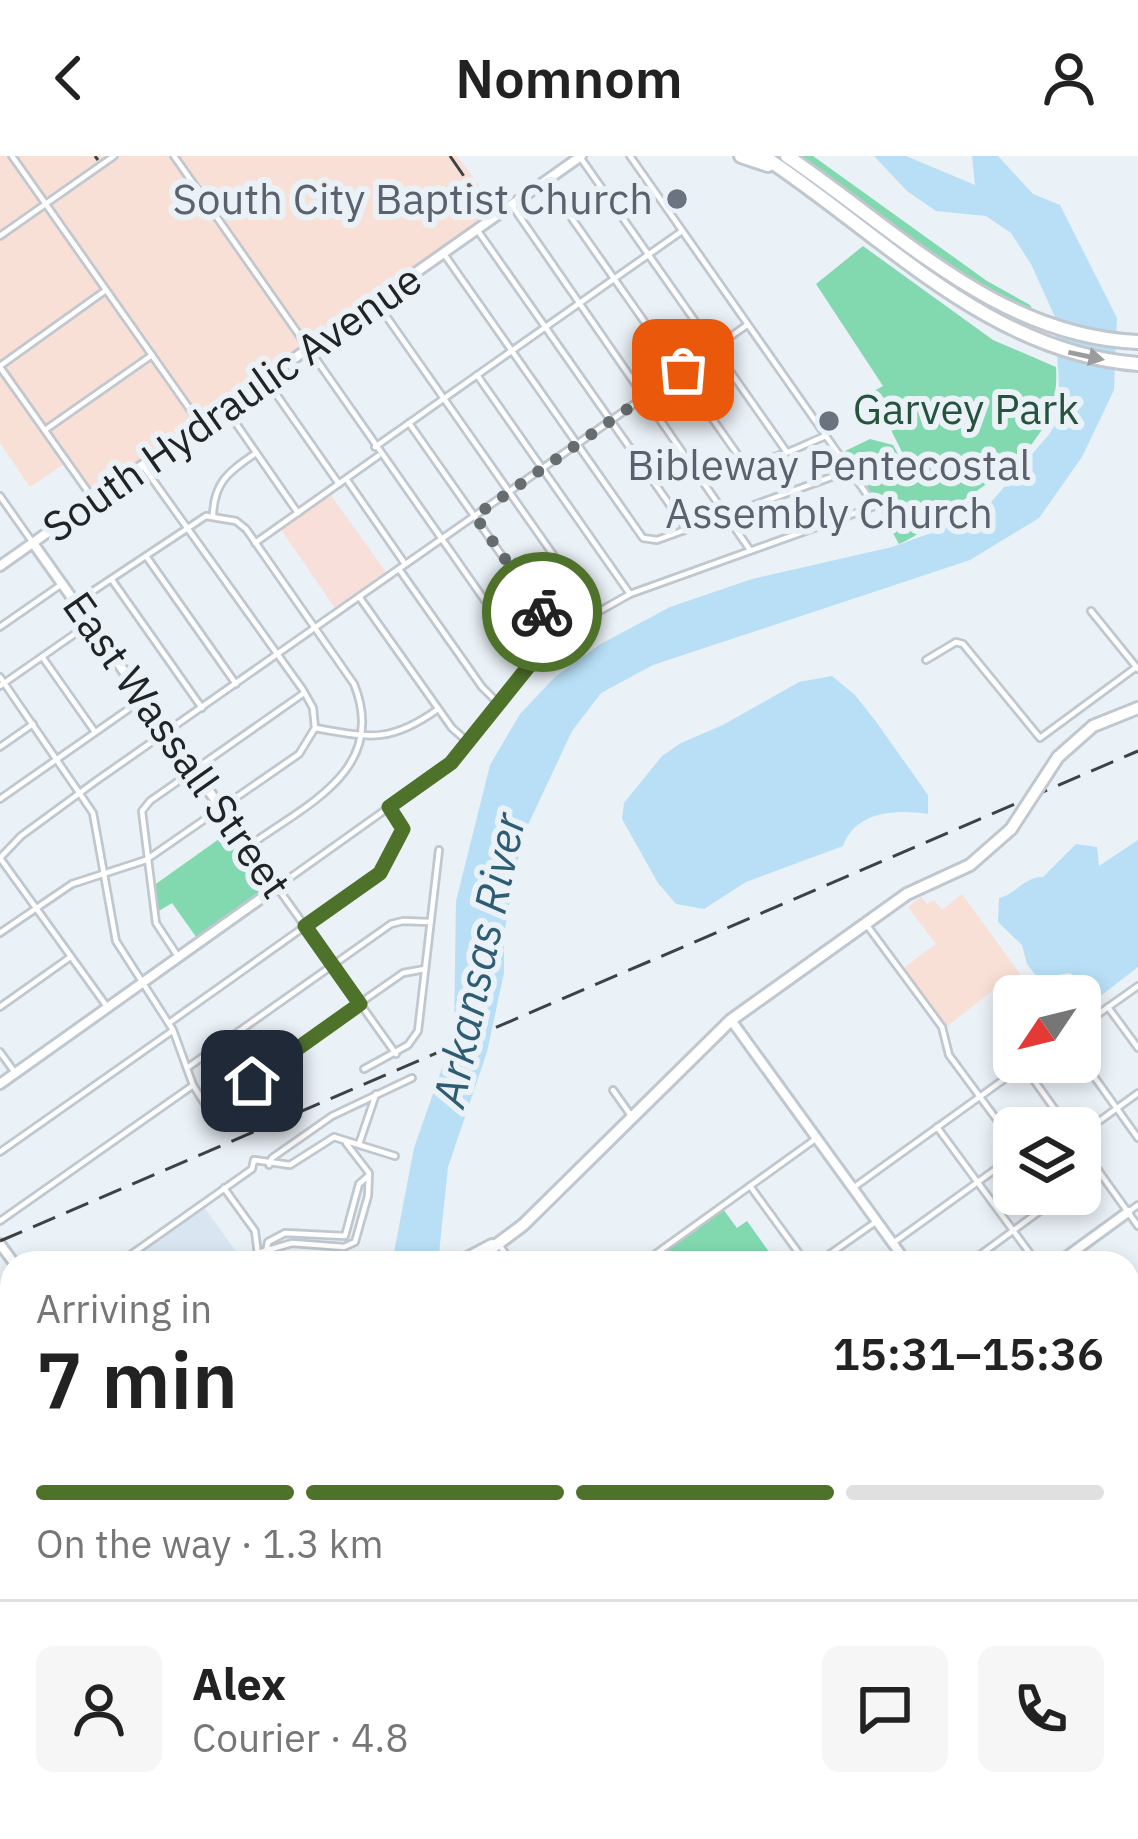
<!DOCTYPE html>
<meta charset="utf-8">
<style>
:root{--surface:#fff;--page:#f6f6f6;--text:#222;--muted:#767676;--line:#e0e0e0;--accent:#4f722b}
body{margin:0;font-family:"IBM Plex Sans",sans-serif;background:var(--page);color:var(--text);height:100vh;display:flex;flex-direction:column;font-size:45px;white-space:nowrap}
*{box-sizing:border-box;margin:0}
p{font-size:39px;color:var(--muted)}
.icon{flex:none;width:66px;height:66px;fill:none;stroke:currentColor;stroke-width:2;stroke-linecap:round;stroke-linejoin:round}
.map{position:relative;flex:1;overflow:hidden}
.panel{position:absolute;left:0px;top:1095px;width:1140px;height:588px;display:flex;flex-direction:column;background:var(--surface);border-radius:36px 36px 0 0;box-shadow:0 6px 18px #0003}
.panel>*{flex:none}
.needle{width:78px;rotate:235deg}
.fabs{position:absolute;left:993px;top:819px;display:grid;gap:24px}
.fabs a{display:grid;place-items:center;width:108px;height:108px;border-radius:18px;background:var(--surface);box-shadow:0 6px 18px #0003;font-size:60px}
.pin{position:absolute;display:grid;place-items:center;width:102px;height:102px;color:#fff;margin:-51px;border-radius:24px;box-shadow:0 6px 18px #0006}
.courier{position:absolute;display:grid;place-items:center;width:120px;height:120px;margin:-60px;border:9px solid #4f722b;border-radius:50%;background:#fff;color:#222;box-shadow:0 3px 15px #0007}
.summary em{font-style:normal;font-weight:600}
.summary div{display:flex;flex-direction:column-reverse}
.summary{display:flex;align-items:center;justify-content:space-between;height:204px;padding:0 36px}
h1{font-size:78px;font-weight:600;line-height:90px}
.bar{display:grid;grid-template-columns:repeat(4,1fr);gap:18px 12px;align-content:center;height:144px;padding:0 36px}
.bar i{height:15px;border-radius:9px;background:var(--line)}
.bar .current{background:var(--accent)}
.bar p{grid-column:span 4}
.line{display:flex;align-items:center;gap:30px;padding:0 36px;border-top:3px solid var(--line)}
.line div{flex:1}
.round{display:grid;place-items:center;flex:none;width:126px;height:126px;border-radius:18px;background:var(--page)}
header{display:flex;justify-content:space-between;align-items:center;height:156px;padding:0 36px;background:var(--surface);font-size:54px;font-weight:600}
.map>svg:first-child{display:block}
.built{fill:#d9e6f2}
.industrial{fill:#f9e0d7}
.education{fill:#f9dfd9}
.green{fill:#82d9af}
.water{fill:#b8dff5}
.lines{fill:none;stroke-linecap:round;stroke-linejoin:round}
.street-casing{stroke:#c1c7ce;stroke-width:10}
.secondary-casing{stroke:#c1c7ce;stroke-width:14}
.primary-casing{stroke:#c1c7ce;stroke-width:16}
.highway-casing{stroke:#c1c7ce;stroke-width:18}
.street{stroke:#fff;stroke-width:4.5}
.secondary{stroke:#fff;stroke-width:8}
.primary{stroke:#fff;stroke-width:10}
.highway{stroke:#fff;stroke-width:12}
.rail{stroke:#3e4244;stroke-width:3;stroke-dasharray:24 12;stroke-linecap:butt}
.primary-bridge-casing{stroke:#c1c7ce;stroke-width:16;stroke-linecap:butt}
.primary-bridge{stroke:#fff;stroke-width:10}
.oneway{fill:#9b9c9d}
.done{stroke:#676c6f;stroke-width:12;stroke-dasharray:0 21.6}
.route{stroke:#4f722b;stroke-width:15}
.worship-dot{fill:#6b7280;stroke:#eaf1f7;stroke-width:4.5}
.labels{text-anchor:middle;stroke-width:12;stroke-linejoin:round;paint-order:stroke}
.worship-label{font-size:42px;fill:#5b616d;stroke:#eaf1f7;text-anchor:end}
.street-label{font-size:42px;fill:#212426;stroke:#eaf1f7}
.park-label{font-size:42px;fill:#25533e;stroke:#eaf1f7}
.water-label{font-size:45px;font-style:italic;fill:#2e5c73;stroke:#eaf1f7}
</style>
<header><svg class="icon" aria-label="back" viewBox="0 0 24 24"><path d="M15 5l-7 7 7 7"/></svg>Nomnom<svg class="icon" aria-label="person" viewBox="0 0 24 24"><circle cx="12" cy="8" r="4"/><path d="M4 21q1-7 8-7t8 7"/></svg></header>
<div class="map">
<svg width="1138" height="1683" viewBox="0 0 1138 1683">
<rect width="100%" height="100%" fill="#eaf1f7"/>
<!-- built -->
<polygon class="built" points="202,1048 244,1107 122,1107"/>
<!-- industrial -->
<g class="industrial">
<polygon points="0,0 457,0 502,59 94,344 67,306 30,331 0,287"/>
<polygon points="962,738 1036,840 1014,840 1014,856 996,832 945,872 901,814 936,788 908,751 921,741 927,748 934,744 942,754"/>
</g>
<!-- education -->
<g class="education">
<polygon points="330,338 388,419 337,455 280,372"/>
<polygon points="0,1510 12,1527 12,1571 0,1579"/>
<polygon points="723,1671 793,1671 802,1683 717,1683 714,1678"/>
</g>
<!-- green -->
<g class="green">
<polygon points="798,0 813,0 987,125 1030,149 1039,164 997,145 825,24"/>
<path d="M 863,90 L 993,184 L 1056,211 C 1061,283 1006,314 955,350 C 936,363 921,379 899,388 L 867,330 L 907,306 L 872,236 L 883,230 L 816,128 Z"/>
<polygon points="870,283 893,289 903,307 868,327 845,295"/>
<polygon points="233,673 272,731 199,785 172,747 157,756 153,730"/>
<polygon points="723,1053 737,1072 747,1065 777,1107 650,1107"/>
<polygon points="417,1671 473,1671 469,1683 416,1683"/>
</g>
<!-- water -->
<g class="water">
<polygon points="874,0 906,0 975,29 972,0 998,0 1033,38 1060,49 1117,162 1114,234 1082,301 1039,362 970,404 653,509 601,537 572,575 528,669 515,714 504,779 504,817 487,896 448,1011 438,1107 392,1107 414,992 454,878 456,745 490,609 520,558 555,521 599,489 670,451 752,423 892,391 959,367 987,351 1051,276 1059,230 1055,161 1031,108 1011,77 986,60 936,55 907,35"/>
<path d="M 832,520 L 855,539 L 877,567 L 928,639 L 928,658 C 897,653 855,655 843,690 L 746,726 L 704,753 L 676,748 L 658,727 L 622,663 L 624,647 L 662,600 L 681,587 L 723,569 L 799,526 Z"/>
<path d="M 1138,684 L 1138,811 L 1085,852 L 1079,823 L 1070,817 L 1038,822 L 1027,808 L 1022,789 L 998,766 L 999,742 C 1016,738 1024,721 1043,721 L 1076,688 L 1097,691 L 1099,710 Z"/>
</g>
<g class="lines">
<defs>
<g id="street">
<polyline points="12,0 201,269"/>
<polyline points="174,0 530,509"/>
<polyline points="580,1 786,295"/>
<path d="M 547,27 L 740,302 C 763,313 803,288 826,280"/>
<polyline points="513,51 750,394"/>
<polyline points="478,75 686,372"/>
<polyline points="0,80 114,0"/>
<polyline points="444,98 643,382 657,384 848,315"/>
<polyline points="377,147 594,457"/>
<polyline points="0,210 106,134"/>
<polyline points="0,211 94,344"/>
<polyline points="477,219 630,438"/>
<polyline points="267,225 339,328"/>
<polyline points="226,253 298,357"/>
<polyline points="409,267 559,481"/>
<polyline points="45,274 152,199"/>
<polyline points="375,291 682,75"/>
<polyline points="143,310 303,534 313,552 315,572"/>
<polyline points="347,324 405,408"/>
<polyline points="0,340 33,387"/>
<path d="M 213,359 C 214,325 230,315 256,297"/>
<polyline points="255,387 378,300"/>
<polyline points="146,400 236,528"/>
<polyline points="399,413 482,531 498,547"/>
<polyline points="112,424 202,552"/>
<polyline points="360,442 452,572 468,586"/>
<path d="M 75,447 L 206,360 L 236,365 L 246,373 L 354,528 C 389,614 305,649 249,690"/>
<polyline points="1091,455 1138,513"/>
<polyline points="0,471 59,430"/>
<polyline points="43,502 95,576"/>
<polyline points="926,504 956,486 963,488 1040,582 1135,512"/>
<polyline points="0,521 93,657 116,785 173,874 193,929 208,953 403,817 425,813"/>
<polyline points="0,530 89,468"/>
<path d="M 315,572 C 370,582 391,587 438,553"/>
<polyline points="0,591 33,568"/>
<polyline points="0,643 143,543"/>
<polyline points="0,702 21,680 96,625 747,169"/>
<polyline points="0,702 108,852"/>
<polyline points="866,768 942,871 949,899 1014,987"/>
<polyline points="0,777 72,728 146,704 299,598 315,572"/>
<polyline points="179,802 156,767 142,655 150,645 304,537"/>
<polyline points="0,851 69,802"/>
<polyline points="1108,851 1138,892"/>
<polyline points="169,867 380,717 403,673 389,651"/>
<polyline points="1080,871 1138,830"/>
<polyline points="1007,886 1014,896"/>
<polyline points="0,896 16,918"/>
<polyline points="396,898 277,731 451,607 528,511 575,469 630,438 875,350 630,0"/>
<polyline points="1080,901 1138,982"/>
<polyline points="1021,906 1068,972"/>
<polyline points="187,912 391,768 403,765 430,766"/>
<polyline points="364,913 408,889 418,875 439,694"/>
<polyline points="613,934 632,961"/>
<polyline points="937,971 1037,1107"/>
<polyline points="1080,979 1138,937"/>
<polyline points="359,988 376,938"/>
<polyline points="1080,989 1138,1070"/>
<polyline points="0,996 172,875"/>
<polyline points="269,1009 272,1002 332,960 412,922"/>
<polyline points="1080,1026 1097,1013"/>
<polyline points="750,1030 806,1107"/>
<polyline points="224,1032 255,1075 259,1107"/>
<polyline points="853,1032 1028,906"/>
<polyline points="1128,1056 1138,1049"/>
<polyline points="0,1065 192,930"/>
<polyline points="498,1087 512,1107"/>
<polyline points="893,1087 1014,1000"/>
<polyline points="258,1097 292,1087 344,1091 355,1086 368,1040 369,1017 346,987"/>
<polyline points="266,1097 268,1086 285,1077 345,1080 359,1028 367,1021"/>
<polyline points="119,1107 252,1013 254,1004 290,1009 334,981 395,1000"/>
<polyline points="643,1107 814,984"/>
<polyline points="817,1107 877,1065"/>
<polyline points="969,1107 1063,1038"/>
<polyline points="1128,1137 1138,1130"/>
<polyline points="1128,1146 1138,1160"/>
<polyline points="0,1147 12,1138"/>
<polyline points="0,1217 12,1208"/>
<polyline points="1128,1224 1138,1217"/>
<polyline points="0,1266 12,1282"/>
<polyline points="0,1290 12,1282"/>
<polyline points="1128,1315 1138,1308"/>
<polyline points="0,1364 12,1356"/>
<polyline points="1128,1373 1138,1366"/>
<polyline points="0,1448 12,1465"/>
<polyline points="0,1508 12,1500"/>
<polyline points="0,1581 12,1573"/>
<polyline points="0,1627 12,1644"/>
<polyline points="0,1655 12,1647"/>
<polyline points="31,1671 40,1683"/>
<polyline points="159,1671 168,1683"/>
<polyline points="663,1671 672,1683"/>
<polyline points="797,1671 805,1683"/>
<polyline points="932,1671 941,1683"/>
<polyline points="1063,1671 1071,1683"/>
<polyline points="1120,1671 1136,1683"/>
<polyline points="844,1675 849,1671"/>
<polyline points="537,1680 550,1671"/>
<polyline points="60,1683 77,1671"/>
<polyline points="160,1683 177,1671"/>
<polyline points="265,1683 283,1671"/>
<polyline points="502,1683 506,1671"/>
<polyline points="616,1683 633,1671"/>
<polyline points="699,1683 716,1671"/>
</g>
<g id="secondary">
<polyline points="0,410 581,0"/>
<polyline points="731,864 907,1107"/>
<polyline points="0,928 277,731 33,387"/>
<polyline points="0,1088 14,1107"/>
<polyline points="1058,1107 1128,1056"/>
<polyline points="1128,1416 1138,1430"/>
<polyline points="1128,1602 1138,1595"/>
<polyline points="348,1671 349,1683"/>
<polyline points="453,1683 458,1671"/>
<polyline points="1013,1683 1030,1671"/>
</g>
<g id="primary">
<polyline points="1058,601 1093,570 1138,552"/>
<polyline points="458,1107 492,1089"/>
<polyline points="472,1107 523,1069 731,864 907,738 970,709 1011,673"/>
<polyline points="0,1438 12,1430"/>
</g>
<g id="highway">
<polyline points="741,0 768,9"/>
<path d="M 763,0 C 882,78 989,197 1138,208"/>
<path d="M 787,0 C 898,75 997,180 1138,186"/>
</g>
</defs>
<!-- street casing -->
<use href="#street" class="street-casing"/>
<!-- secondary casing -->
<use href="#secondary" class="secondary-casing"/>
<!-- primary casing -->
<use href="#primary" class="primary-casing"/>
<!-- highway casing -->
<use href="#highway" class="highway-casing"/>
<!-- street -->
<use href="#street" class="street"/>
<!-- secondary -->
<use href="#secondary" class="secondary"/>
<!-- primary -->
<use href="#primary" class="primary"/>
<!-- highway -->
<use href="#highway" class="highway"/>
<!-- rail -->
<g class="rail">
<polyline points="95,0 98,4"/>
<polyline points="450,0 488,55"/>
<polyline points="0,1085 1138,595"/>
</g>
<defs>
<polyline id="primary-bridge" points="1011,673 1058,601"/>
</defs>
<!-- primary-bridge casing -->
<use href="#primary-bridge" class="primary-bridge-casing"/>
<!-- primary-bridge -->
<use href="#primary-bridge" class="primary-bridge"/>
</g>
<!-- one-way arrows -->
<defs><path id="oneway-solid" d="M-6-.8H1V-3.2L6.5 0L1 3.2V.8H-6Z" transform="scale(3)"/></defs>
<use class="oneway" href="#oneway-solid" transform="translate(1086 200) rotate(12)"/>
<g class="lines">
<!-- done -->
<polyline class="done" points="542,456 475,360 683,214"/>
<!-- route -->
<polyline class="route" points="252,925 360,848 305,770 380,717 403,673 389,651 451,607 528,511 559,481 542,456"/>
</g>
<!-- markers -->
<g class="worship-dot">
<circle cx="677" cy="43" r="12"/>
<circle cx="829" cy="265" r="12"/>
</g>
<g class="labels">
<!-- worship labels -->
<g class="worship-label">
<text x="653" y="58">South City Baptist Church</text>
<text x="829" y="324" text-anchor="middle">Bibleway Pentecostal<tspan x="829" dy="48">Assembly Church</tspan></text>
</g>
<!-- street labels -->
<g class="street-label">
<text transform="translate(232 247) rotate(-35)" y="15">South Hydraulic Avenue</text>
<text transform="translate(177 589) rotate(55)" y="15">East Wassall Street</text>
</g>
<!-- park labels -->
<g class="park-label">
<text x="966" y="268">Garvey Park</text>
</g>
<!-- water labels -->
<g class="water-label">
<text transform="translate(479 804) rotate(-78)" y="16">Arkansas River</text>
</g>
</g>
</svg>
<div class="fabs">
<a><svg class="needle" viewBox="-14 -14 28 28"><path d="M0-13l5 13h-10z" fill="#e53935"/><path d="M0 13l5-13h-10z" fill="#767676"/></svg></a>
<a><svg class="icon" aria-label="layers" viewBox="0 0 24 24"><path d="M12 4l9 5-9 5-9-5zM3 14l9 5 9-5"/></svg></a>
</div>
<div class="pin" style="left:683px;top:214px;background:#ea580c"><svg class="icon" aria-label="bag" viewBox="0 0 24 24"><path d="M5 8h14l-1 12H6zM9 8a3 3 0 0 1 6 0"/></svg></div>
<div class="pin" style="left:252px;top:925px;background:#1f2937"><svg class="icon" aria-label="home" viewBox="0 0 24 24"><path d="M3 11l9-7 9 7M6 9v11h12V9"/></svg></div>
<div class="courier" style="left:542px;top:456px"><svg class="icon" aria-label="bike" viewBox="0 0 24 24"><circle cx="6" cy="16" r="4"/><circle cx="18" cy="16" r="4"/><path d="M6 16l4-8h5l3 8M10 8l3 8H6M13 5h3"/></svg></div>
<section class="panel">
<div class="summary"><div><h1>7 min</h1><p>Arriving in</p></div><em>15:31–15:36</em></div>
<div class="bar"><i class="current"></i><i class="current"></i><i class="current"></i><i></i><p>On the way · 1.3 km</p></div>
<div class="line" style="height:216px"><a class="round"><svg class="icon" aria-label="person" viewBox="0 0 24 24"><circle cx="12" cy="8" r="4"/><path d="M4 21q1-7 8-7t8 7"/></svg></a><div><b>Alex</b><p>Courier · 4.8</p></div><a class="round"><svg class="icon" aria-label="chat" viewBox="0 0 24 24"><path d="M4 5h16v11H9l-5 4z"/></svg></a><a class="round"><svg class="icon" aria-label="phone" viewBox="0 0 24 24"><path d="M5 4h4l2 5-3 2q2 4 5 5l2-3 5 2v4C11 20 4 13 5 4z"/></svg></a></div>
</section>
</div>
